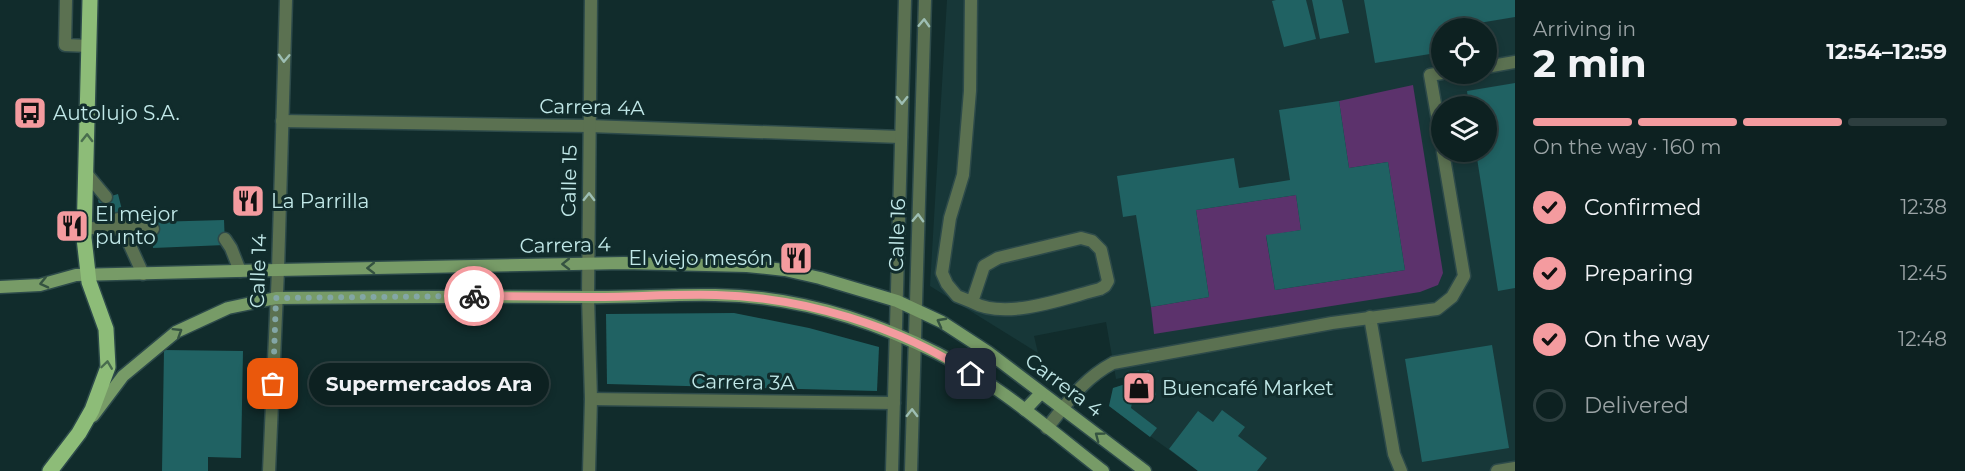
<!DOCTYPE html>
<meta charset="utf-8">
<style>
:root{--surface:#0d2121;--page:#1b2e2e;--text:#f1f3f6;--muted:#9aa3a5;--line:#2d3e3f;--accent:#f49b9f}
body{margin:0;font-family:Montserrat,sans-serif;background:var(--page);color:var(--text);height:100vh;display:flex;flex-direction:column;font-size:22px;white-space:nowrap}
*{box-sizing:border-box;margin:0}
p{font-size:20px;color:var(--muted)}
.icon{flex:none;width:33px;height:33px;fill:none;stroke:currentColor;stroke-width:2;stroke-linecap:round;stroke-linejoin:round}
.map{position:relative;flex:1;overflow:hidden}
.details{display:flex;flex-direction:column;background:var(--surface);width:450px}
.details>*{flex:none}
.buttons{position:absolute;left:1431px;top:18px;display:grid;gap:12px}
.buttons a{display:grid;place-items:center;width:66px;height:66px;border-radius:50%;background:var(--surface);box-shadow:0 3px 9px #0003,0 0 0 2px var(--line);font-size:30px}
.pin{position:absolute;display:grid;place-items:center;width:51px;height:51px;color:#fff;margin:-26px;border-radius:12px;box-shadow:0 3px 9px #0006}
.courier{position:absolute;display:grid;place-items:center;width:60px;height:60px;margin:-30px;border:4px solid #f49b9f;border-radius:50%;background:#fff;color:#222;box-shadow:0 2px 8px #0007}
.bubble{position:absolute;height:42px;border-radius:21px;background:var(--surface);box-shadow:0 3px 9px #0003,0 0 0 2px var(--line);font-size:20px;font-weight:700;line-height:42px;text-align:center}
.summary em{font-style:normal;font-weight:700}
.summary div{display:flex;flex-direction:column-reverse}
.summary{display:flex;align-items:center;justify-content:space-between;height:102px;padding:0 18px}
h1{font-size:39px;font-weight:700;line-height:45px}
.bar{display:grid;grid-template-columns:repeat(4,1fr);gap:9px 6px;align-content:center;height:72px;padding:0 18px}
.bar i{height:8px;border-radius:4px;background:var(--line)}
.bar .on{background:var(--accent)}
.bar p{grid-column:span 4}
ol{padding:0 18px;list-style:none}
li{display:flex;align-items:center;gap:18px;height:66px}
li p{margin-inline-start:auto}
li .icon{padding:6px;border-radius:50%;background:var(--accent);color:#111;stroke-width:4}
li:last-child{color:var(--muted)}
li i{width:33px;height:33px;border:3px solid var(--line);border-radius:50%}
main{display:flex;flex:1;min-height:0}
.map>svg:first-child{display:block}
.built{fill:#173738;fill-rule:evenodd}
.green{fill:#5c326c}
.building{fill:#206263}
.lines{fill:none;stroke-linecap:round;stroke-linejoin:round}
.lane-casing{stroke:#2d4a4a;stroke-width:15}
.street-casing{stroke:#2d4a4a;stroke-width:15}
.secondary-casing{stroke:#2d4a4a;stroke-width:15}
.primary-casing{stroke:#2d4a4a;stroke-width:18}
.lane{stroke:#5b7151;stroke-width:12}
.street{stroke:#5b7151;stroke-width:12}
.secondary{stroke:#779b67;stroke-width:12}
.primary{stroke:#8dbc78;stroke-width:15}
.oneway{stroke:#9dbeb3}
.oneway2{stroke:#496d4e}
.oneway3{stroke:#355341}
.done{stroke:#83a6a6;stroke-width:6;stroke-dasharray:0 10.8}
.route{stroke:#f49b9f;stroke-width:8}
.labels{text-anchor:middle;stroke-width:6;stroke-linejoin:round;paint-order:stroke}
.street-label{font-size:20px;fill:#c1e8e8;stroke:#112c2c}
.poi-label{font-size:20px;fill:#c1e8e8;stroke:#112c2c;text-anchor:start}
</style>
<main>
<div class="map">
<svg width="1515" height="471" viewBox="0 0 1515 471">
<rect width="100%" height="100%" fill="#112c2c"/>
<!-- built -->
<path class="built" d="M 947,0 L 1515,0 L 1515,471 L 1198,471 L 1109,406 L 1113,388 L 1132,382 L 1130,376 L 1116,379 L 1106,322 L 1034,336 L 1038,353 L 930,286 ZM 1442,28 L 1486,28 L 1486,74 L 1442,74 ZM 1442,106 L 1486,106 L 1486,152 L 1442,152 Z"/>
<!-- green -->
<polygon class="green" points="1413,85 1443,273 1438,285 1420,292 1154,334 1151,307 1209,297 1196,210 1296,195 1301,230 1266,236 1275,290 1405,270 1388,162 1349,168 1339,101"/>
<!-- building -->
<g class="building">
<polygon points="1276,0 1306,0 1316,39 1284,47 1272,1"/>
<polygon points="1312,0 1342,0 1349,33 1320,39"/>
<polygon points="1364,0 1515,0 1515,17 1461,26 1462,28 1442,28 1442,52 1375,63"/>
<polygon points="1515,83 1515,288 1498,291 1476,152 1486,152 1486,106 1469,106 1467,91"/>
<polygon points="1339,101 1349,168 1388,162 1405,270 1275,290 1266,235 1301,230 1296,195 1196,210 1209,297 1151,307 1136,215 1123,217 1117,176 1234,158 1239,188 1290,180 1279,110"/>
<polygon points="118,194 124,218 104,223 98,200"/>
<polygon points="224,220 225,245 153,248 153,222"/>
<polygon points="734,313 809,328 879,347 877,391 607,384 606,314"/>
<polygon points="1492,345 1509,448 1422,462 1405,359"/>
<polygon points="164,350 243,351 241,458 208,457 208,471 162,471"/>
<polygon points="1149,370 1156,395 1132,402 1131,408 1157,428 1150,437 1109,406 1113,388 1132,382 1130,376"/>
<polygon points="1222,410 1245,427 1238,436 1267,458 1257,471 1198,471 1169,449 1198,411 1213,422"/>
</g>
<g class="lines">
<defs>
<g id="lane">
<polyline points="66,0 65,45 89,46"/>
<path d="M 971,0 L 970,91 L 963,175 L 950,218 L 942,273 L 947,284 L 957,296 L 972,302 L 984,266 L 998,258 L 1081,238 L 1092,241 L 1101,250 L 1108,281 L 1105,286 L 1100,289 C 1064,298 1006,321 972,302"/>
<polyline points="1486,67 1515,62"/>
<polyline points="1442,73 1430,75 1442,144"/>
<polyline points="86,173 106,197"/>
<polyline points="118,219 143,274"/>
<polyline points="84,228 153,229"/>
<polyline points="225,239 231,248 240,271"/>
<polyline points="1370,317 1394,454 1401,471"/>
<path d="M 1047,428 C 1068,402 1083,379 1113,363 L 1332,323 L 1437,309 L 1452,297 L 1464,276 L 1443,152"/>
<polyline points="1497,471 1515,468"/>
</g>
<g id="street">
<polyline points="282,121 589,126 901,137"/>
<polyline points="591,399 894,403"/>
<polyline points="269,471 278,270 286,0"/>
<polyline points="589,471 591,399 588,297 591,0"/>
<polyline points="892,471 905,0"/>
<polyline points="911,471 925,0"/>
</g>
<g id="secondary">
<polyline points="0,287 40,285 76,275 278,270 624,263 747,266 785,270 820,278 897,301 942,322 988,352 1145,471"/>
<polyline points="1025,410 1041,393"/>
<path d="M 93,416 L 123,376 L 176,332 L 228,308 L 276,298 C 379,297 482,296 584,297 C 628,298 672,294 715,295 C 792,296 869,319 937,353 C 997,383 1050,430 1103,471"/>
</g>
<polyline id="primary" points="50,471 79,433 92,410 108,367 106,329 89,282 84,238 90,0"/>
</defs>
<!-- lane casing -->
<use href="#lane" class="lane-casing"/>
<!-- street casing -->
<use href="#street" class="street-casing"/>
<!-- secondary casing -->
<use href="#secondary" class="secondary-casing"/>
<!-- primary casing -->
<use href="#primary" class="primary-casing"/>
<!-- lane -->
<use href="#lane" class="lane"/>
<!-- street -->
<use href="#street" class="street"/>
<!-- secondary -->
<use href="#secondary" class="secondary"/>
<!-- primary -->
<use href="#primary" class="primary"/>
</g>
<!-- one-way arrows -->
<defs><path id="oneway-chevron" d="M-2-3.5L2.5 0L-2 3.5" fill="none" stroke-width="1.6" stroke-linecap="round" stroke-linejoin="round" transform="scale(1.5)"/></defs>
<g class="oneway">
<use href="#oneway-chevron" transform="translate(924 23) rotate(-88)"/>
<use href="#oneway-chevron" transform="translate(284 58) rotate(92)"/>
<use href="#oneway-chevron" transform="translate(902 100) rotate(91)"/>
<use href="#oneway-chevron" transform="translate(589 197) rotate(-89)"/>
<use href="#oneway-chevron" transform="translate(918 218) rotate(-88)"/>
<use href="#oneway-chevron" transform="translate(912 413) rotate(-89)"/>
</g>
<g class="oneway2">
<use href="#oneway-chevron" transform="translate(87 138) rotate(-89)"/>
<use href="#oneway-chevron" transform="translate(107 365) rotate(-82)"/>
</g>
<g class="oneway3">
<use href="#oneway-chevron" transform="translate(566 264) rotate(179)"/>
<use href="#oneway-chevron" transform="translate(371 268) rotate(179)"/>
<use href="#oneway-chevron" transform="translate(44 283) rotate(167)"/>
<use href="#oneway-chevron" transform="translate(941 322) rotate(-152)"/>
<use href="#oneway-chevron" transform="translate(178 332) rotate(-32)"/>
<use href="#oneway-chevron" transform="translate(1099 436) rotate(-143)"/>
</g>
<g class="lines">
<!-- done -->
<polyline class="done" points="273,384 276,298 474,296"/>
<!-- route -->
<path class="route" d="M 474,296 C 512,296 550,297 588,297 C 631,297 673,294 716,295 C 802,297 899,326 971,374"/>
</g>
<!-- icons -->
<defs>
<symbol id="bus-square" viewBox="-11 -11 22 22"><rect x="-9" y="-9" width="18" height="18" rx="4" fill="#f49b9f" stroke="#112c2c"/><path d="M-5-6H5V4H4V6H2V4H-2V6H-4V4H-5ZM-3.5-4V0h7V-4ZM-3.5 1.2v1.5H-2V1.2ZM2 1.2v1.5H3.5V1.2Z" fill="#111"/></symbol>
<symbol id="restaurant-square" viewBox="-11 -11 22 22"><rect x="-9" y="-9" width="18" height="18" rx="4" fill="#f49b9f" stroke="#112c2c"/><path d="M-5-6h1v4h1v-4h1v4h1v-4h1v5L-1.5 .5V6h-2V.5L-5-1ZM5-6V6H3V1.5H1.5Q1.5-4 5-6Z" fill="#111"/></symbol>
<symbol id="shop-square" viewBox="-11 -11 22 22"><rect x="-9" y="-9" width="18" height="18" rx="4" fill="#f49b9f" stroke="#112c2c"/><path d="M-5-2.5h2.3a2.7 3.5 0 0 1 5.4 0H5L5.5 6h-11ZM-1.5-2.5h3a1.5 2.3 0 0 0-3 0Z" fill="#111"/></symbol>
</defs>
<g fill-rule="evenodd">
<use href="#bus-square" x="11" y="94" width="38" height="38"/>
<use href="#restaurant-square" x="229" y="182" width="38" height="38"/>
<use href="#restaurant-square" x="53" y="207" width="38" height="38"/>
<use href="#restaurant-square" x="777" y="239" width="38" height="38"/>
<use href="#shop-square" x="1120" y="369" width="38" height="38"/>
</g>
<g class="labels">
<!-- street labels -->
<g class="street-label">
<text transform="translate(592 107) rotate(1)" y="7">Carrera 4A</text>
<text transform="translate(569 181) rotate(-89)" y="7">Calle 15</text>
<text transform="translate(897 235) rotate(-88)" y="7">Calle 16</text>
<text transform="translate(565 245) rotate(-1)" y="7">Carrera 4</text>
<text transform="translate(258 271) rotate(-88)" y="7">Calle 14</text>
<text transform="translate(743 382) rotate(1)" y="7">Carrera 3A</text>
<text transform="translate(1064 385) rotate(37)" y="7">Carrera 4</text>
</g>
<!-- poi labels -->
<g class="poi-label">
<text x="53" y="120">Autolujo S.A.</text>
<text x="271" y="208">La Parrilla</text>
<text x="95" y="221">El mejor<tspan x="95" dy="23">punto</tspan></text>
<text x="773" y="265" text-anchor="end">El viejo mesón</text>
<text x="1162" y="395">Buencafé Market</text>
</g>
</g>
</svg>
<div class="buttons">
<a><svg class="icon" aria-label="locate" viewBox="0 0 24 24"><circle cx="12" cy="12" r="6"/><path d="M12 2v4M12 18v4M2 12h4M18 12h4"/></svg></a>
<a><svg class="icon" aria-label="layers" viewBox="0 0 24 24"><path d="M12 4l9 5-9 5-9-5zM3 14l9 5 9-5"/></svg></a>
</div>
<div class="pin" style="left:273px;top:384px;background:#ea580c"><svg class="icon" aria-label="bag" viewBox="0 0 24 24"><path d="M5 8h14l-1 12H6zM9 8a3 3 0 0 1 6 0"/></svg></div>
<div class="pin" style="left:971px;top:374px;background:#1f2937"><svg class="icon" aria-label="home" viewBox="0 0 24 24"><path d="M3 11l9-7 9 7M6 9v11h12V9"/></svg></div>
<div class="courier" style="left:474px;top:296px"><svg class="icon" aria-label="bike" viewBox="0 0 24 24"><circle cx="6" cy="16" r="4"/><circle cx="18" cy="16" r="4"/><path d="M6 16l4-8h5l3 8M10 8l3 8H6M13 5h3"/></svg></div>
<div class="bubble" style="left:309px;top:363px;width:240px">Supermercados Ara</div>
</div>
<section class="details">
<div class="summary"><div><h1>2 min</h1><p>Arriving in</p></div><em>12:54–12:59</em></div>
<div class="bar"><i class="on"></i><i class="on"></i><i class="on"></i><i></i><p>On the way · 160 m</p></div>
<ol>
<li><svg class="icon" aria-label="check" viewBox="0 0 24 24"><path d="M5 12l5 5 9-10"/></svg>Confirmed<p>12:38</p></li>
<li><svg class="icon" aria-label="check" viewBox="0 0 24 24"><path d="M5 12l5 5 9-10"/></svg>Preparing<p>12:45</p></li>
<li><svg class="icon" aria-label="check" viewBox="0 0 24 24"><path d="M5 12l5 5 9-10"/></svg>On the way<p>12:48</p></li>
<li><i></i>Delivered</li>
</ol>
</section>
</main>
